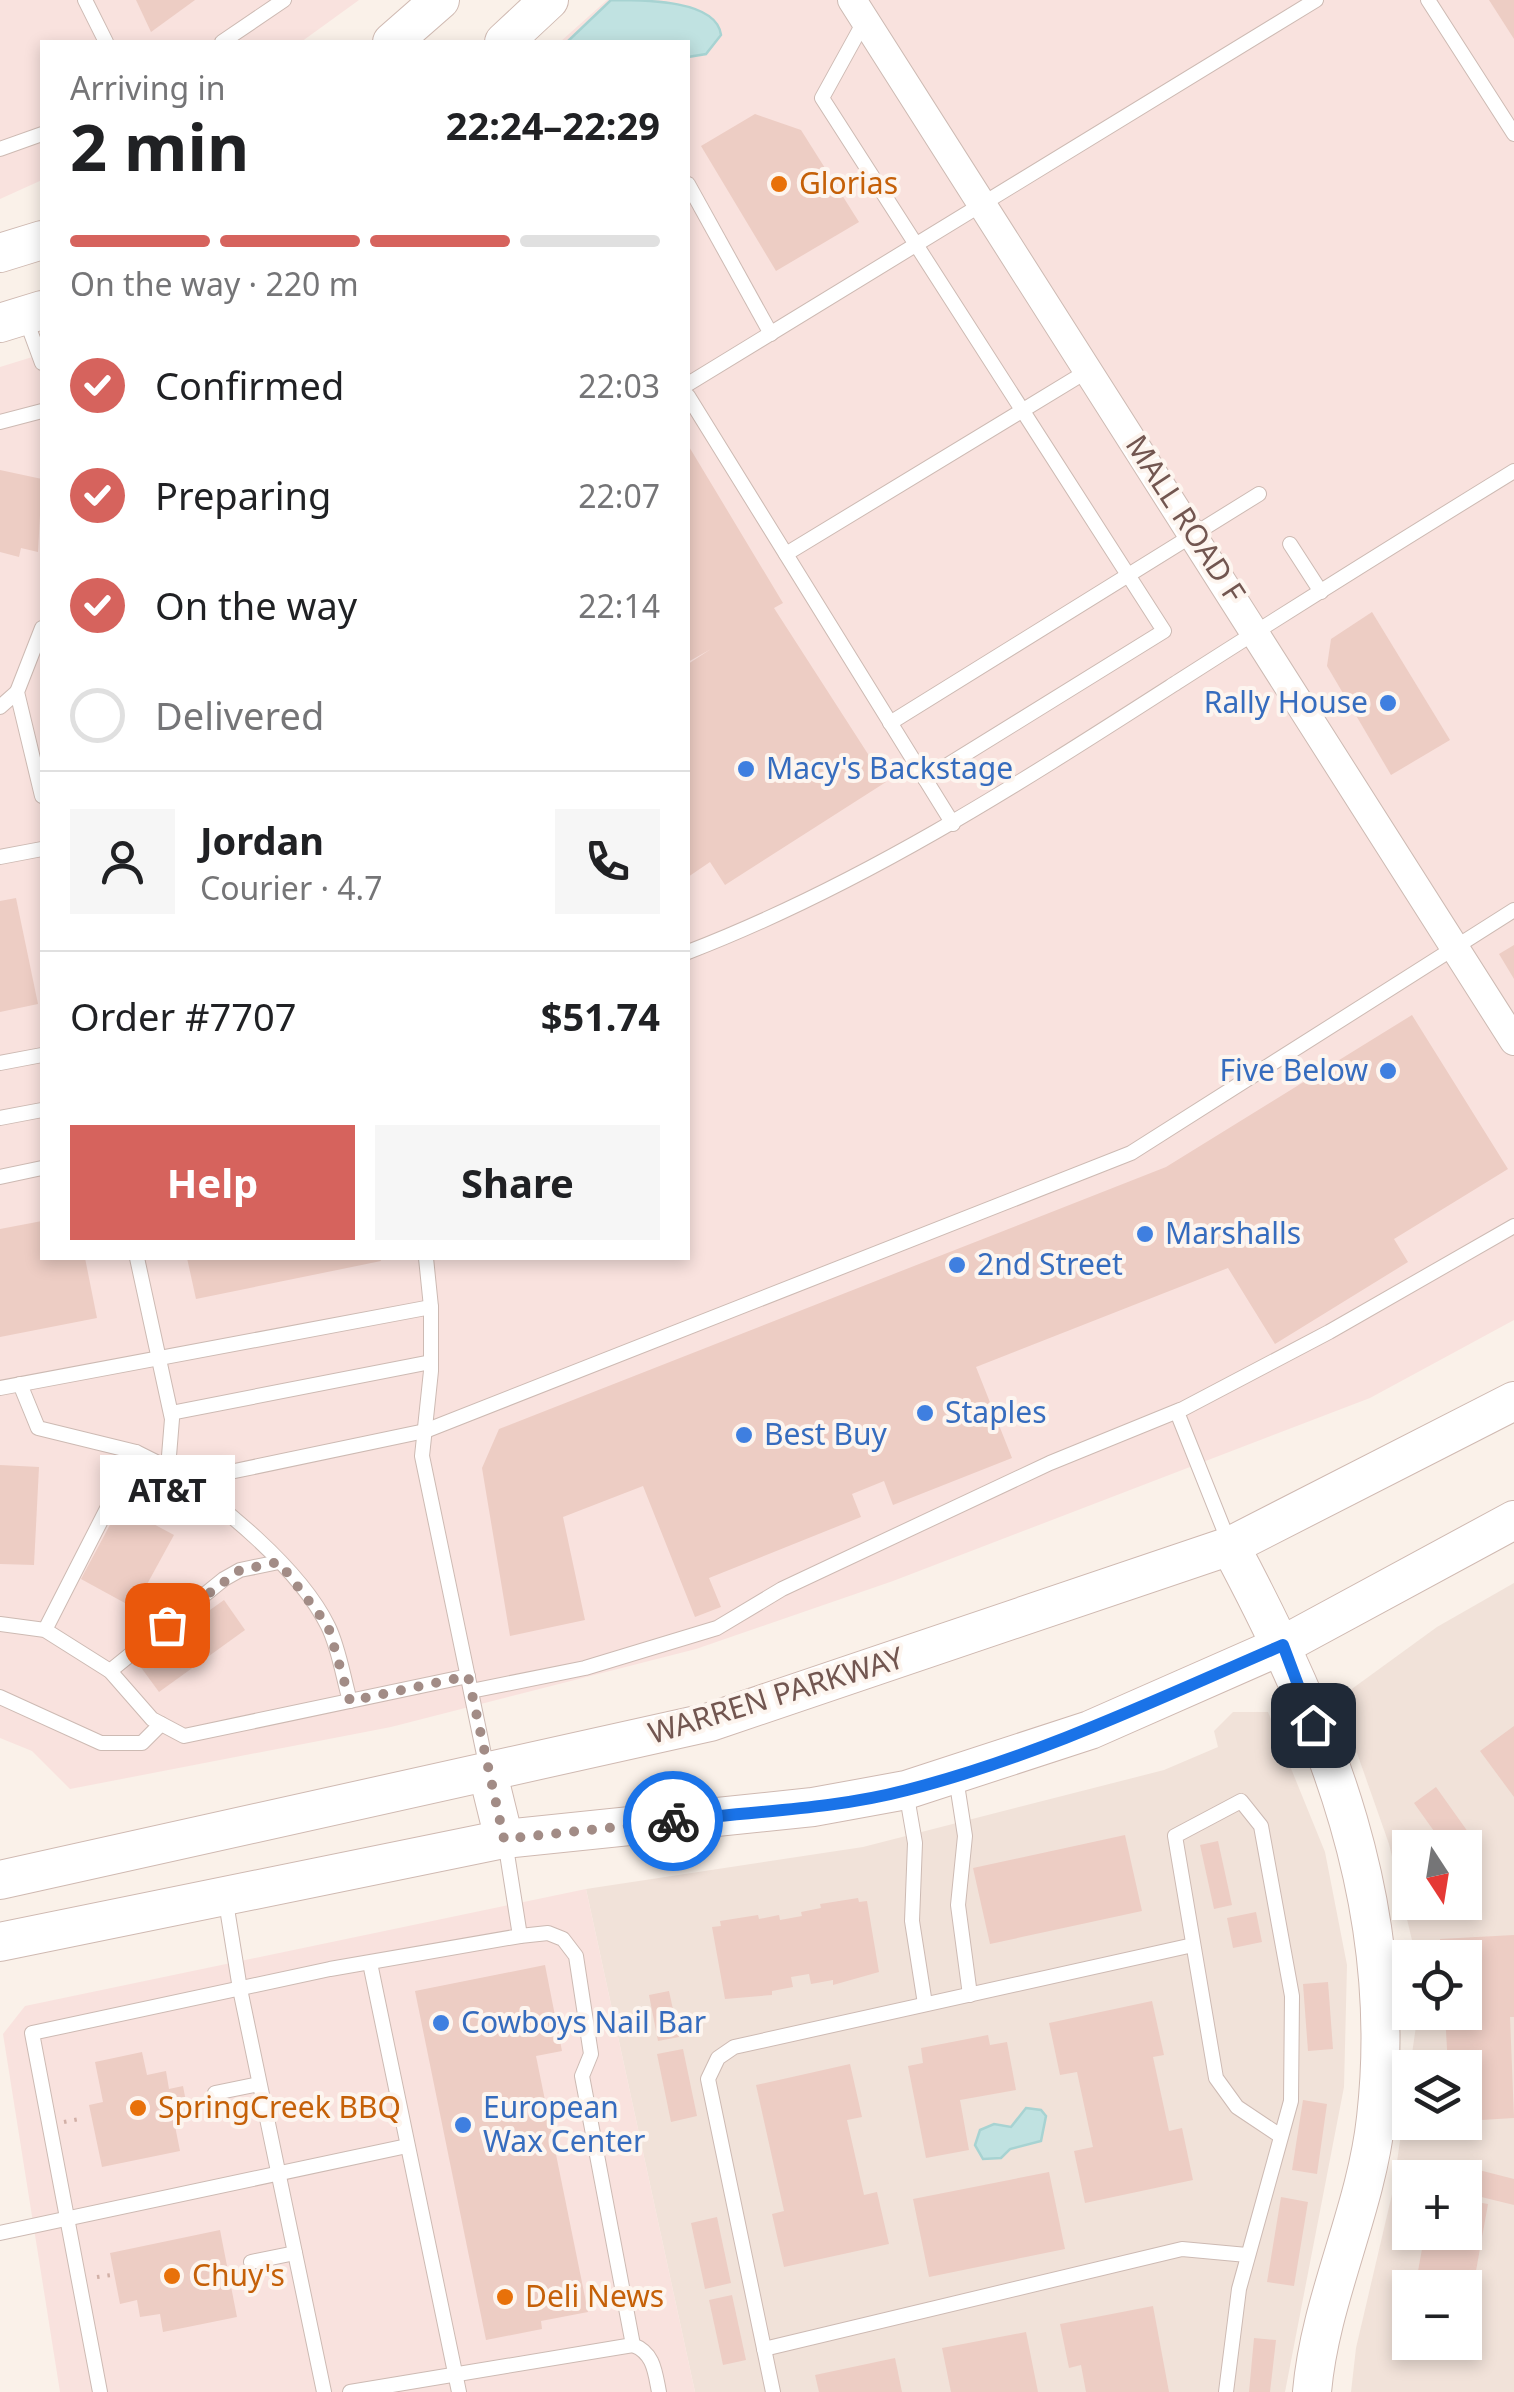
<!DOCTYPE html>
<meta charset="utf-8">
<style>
:root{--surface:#fff;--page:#f6f6f6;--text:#202124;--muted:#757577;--line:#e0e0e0;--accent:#d6635d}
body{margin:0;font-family:"Noto Sans",sans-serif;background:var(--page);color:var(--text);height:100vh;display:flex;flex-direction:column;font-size:38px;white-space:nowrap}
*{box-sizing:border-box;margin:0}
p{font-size:32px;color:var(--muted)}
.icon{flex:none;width:55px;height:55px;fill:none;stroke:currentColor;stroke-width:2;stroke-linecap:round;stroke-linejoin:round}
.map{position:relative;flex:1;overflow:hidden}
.drawer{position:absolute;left:40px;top:40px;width:650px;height:1220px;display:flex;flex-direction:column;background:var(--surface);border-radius:0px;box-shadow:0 5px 15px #0003}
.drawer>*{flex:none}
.needle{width:65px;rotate:168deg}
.fabs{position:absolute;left:1392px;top:1830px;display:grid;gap:20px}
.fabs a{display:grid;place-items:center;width:90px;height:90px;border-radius:0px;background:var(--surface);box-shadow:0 5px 15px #0003;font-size:50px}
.pin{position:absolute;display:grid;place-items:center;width:85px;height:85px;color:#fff;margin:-42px;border-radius:20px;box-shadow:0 5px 15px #0006}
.courier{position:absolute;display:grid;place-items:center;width:100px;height:100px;margin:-50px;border:8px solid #1a73e8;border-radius:50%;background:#fff;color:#222;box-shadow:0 2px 12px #0007}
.bubble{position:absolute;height:70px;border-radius:0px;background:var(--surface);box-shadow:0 5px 15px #0003;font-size:32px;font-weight:700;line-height:70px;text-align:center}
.summary em{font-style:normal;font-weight:700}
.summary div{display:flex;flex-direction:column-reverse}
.summary{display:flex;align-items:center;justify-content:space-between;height:170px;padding:0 30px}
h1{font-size:65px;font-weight:700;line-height:75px}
.bar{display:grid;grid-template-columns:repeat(4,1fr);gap:15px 10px;align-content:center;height:120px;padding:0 30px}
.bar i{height:12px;border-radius:8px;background:var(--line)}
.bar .on{background:var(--accent)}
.bar p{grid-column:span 4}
.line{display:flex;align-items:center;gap:25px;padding:0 30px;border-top:2px solid var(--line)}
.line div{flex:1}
.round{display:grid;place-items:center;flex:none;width:105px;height:105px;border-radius:0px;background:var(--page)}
ol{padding:0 30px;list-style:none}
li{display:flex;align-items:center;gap:30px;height:110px}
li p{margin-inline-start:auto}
li .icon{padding:10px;border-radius:50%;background:var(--accent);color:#fff;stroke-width:4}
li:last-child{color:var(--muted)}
li i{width:55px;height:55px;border:5px solid var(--line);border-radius:50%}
.button{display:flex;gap:20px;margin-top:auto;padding:20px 30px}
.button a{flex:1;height:115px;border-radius:0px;background:var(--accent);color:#fff;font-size:40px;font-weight:700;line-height:115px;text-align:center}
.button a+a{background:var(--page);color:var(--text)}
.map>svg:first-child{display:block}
.residential{fill:#f1e2d9;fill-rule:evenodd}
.commercial{fill:#f9e2de}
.water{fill:#c0e2e1;stroke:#a7d3d2;stroke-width:2.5}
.building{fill:#edcdc4}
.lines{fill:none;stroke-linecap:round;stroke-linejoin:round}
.lane-casing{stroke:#cdbab3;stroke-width:16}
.street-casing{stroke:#cdbab3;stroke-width:30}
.secondary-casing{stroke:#cfb9b1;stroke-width:40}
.path{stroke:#d2b0a7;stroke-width:4;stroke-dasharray:2.5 8;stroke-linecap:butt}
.lane{stroke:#fff;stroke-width:14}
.street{stroke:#fff;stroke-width:28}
.secondary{stroke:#fff;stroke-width:38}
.done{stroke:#a28c86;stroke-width:10;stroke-dasharray:0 18}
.route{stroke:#1a73e8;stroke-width:12}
.food-dot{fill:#e8710a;stroke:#fdf5ef;stroke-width:4}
.shop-dot{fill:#3f7fe0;stroke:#fdf5ef;stroke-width:4}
.labels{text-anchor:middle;stroke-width:8;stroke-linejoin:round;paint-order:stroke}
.food-label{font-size:30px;fill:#c56008;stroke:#fdf5ef;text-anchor:start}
.street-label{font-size:30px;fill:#725650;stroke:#fdf5ef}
.shop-label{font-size:30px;fill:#366cbe;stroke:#fdf5ef;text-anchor:start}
</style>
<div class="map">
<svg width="1514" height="2392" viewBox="0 0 1514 2392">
<rect width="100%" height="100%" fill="#faf1e9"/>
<!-- residential -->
<g class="residential">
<path d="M 1514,1583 L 1514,2392 L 1351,2392 L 1356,2348 L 1393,2190 L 1410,2070 L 1410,2122 L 1465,2122 L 1465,2068 L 1410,2067 L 1418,2013 L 1465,2012 L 1465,1958 L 1416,1957 L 1389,1844 L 1338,1699 L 1437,1627 ZM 1410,1848 L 1465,1848 L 1465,1902 L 1410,1902 ZM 1410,2178 L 1465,2178 L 1465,2232 L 1410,2232 ZM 1410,2288 L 1465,2288 L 1465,2342 L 1410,2342 Z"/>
<polygon points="1233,1712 1268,1712 1325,1852 1347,1965 1344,2087 1285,2392 695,2392 586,1889 863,1847 1164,1770 1218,1747 1214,1731"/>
</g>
<!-- commercial -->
<g class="commercial">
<polygon points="0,0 359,0 301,42 42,42 42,180 0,199"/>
<polygon points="607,0 1514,0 1514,1320 1370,1398 893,1581 696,1649 391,1727 70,1789 32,1751 0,1738 0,367 42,354 42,1258 688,1258 688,42 560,42"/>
<polygon points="586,1889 695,2392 60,2392 3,2034 25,2006"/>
</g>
<!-- water -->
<g class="water">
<path d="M 611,0 C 646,0 717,0 721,35 L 706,54 L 688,57 L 688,42 L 568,41 Z"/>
<polygon points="1026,2108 1041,2110 1046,2116 1041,2141 1010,2149 1001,2158 983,2159 975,2145 980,2130 994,2124 1011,2127"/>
</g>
<!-- building -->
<g class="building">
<polygon points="136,0 195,0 151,32"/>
<polygon points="1489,0 1514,0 1514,39"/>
<polygon points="755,114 801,130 859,222 776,271 701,146"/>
<polygon points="688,445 783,603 774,608 886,782 725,885 710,862 688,877 688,664 711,649 688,662"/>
<polygon points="0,470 42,479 38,552 21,548 19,557 0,552"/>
<polygon points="1372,612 1450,740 1391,775 1327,666 1331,639"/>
<polygon points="16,898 38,1004 0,1012 0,901"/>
<polygon points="1514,945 1514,979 1499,954"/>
<polygon points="1412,1015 1508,1169 1394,1239 1408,1262 1275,1344 1228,1268 976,1367 1012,1458 893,1505 884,1481 852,1494 861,1517 709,1578 721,1607 695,1617 643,1486 563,1517 585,1620 510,1636 482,1468 499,1429 1166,1167"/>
<polygon points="42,1221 42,1258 85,1258 97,1318 0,1337 0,1229"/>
<polygon points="187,1258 380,1258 381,1261 196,1299"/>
<polygon points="0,1465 39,1467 34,1565 0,1564"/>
<polygon points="120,1506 174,1535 134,1608 81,1579"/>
<polygon points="224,1600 245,1630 159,1692 137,1662"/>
<polygon points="1514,1726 1514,1797 1480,1751"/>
<polygon points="1436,1787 1478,1846 1465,1855 1465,1848 1446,1848 1414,1803"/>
<polygon points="1125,1835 1142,1911 990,1944 973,1868"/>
<polygon points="1218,1841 1232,1905 1214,1909 1200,1845"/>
<polygon points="858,1898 859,1902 867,1901 879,1972 833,1985 833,1980 811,1984 809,1974 791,1977 793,1987 772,1991 772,1995 725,1999 712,1927 721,1926 720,1921 758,1915 759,1919 779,1915 780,1920 802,1916 801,1912 821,1908 820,1904"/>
<polygon points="1256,1912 1262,1942 1233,1948 1227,1918"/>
<polygon points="1514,1935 1514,2017 1510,2017 1514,2118 1465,2121 1465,2068 1448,2068 1445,2012 1465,2012 1465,1958 1442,1958 1440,1939"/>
<polygon points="545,1965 562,2051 536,2056 588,2312 541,2321 542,2329 486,2340 415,1991"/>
<polygon points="1328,1982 1333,2049 1308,2051 1303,1984"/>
<polygon points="669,1991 679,2037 658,2041 649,1995"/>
<polygon points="1152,2001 1164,2055 1153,2057 1169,2131 1182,2128 1193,2180 1085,2203 1074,2151 1093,2147 1077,2072 1060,2075 1049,2023"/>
<polygon points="988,2035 990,2045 1007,2042 1016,2090 960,2100 969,2150 926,2158 908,2066 923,2063 921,2048"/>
<polygon points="683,2049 697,2116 671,2122 657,2054"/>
<polygon points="142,2052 147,2075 166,2071 169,2089 183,2086 188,2112 173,2116 180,2151 102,2167 89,2105 103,2102 95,2062"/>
<polygon points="850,2064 862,2117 847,2120 864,2195 877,2192 889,2244 784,2267 772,2214 784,2211 756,2085"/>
<polygon points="1303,2100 1327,2104 1317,2174 1292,2170"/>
<polygon points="1471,2168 1514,2179 1514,2205 1465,2193"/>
<polygon points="1049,2172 1065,2249 929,2277 913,2199"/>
<polygon points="1281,2197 1308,2202 1294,2286 1267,2282"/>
<polygon points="1465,2200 1488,2204 1467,2321 1465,2288 1415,2288 1425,2232 1465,2232"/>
<polygon points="717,2217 731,2283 705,2289 691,2223"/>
<polygon points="220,2230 237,2317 163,2332 160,2314 140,2317 137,2300 120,2304 110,2253"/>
<polygon points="732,2295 746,2360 723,2365 709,2300"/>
<polygon points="1397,2303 1410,2305 1410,2342 1446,2342 1443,2356 1398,2348 1402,2328 1392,2326"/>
<polygon points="1153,2306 1169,2392 1086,2392 1081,2365 1069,2368 1060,2324"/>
<polygon points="1026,2332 1038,2392 951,2392 942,2348"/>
<polygon points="1254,2338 1276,2340 1270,2392 1249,2392"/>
<polygon points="895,2358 902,2392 819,2392 815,2375"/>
</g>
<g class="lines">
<defs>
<g id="lane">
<polyline points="85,0 106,42"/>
<polyline points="1428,0 1514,134"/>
<polyline points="865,20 822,98 1164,631 925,779"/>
<polyline points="222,42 284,0"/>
<polyline points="0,149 42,134"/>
<polyline points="688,184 771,334"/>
<polyline points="25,317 42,363"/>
<polyline points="688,384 1316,0"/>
<polyline points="688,396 953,824"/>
<polyline points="0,422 42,411"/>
<polyline points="1290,544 1321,592"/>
<polyline points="786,554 1089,370"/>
<polyline points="42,628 17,692 42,796"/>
<polyline points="0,707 17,692"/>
<polyline points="890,723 1259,494"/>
<polyline points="0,857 42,849"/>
<path d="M 688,952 C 864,884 1020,783 1179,681 C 1290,610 1402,540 1514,471"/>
<polyline points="0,1063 42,1055"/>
<polyline points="0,1118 42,1110"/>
<polyline points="0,1177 42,1168"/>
<path d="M 137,1258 L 172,1419 L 168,1468 C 221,1505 299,1567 328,1626 C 339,1648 343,1677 350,1701"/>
<polyline points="426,1258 431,1307 431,1371 422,1456 487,1769"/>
<polyline points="20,1384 38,1428 136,1452 168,1468"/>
<polyline points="0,1388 431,1307"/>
<polyline points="171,1413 431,1362"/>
<polyline points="206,1494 230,1472 425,1431 1131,1153 1514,910"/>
<polyline points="1230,1545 1177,1412 1329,1332 1514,1226"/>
<polyline points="0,1624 45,1630 110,1671 152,1719 184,1736 468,1676"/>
<polyline points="45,1630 136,1452"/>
<polyline points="110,1671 224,1579 240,1570 279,1562"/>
<polyline points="471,1691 585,1668 717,1628 782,1589 1050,1463 1180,1410"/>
<polyline points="0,1697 101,1743 142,1743 161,1724"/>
<polyline points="956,1778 965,1836 958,1905 970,1995"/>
<polyline points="906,1791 915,1843 912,1921 925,2004"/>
<polyline points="225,1896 240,1989 324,2392"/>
<path d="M 520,1936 L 548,1933 L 563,1939 L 576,1956 L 591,2054 L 582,2076 L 633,2345 C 654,2353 655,2372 659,2392"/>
<polyline points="370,1963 459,2392"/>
<polyline points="215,2093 259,2084"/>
<polyline points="0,2233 407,2146"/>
<polyline points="251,2262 295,2253"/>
<polyline points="764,2349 1182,2249 1247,2255"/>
<polyline points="100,2392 32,2033 330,1969 520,1936 505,1841"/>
<polyline points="350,2392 633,2345"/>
<polyline points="773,2392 708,2079 718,2058 734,2047 1193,1945"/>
<polyline points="1226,2392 1239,2289 1291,2101 1292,1996 1261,1826 1241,1801 1175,1836 1216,2078 1237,2107 1279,2135"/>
</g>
<polyline id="street" points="852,0 1514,1041"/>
<g id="secondary">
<polyline points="392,42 440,0"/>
<polyline points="504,42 549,0"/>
<polyline points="0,253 42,240"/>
<polyline points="0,323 42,310"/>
<path d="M 1230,1546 C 1327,1728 1400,1907 1376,2118 C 1366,2211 1320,2299 1312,2392"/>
<polyline points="488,1774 504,1839"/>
<polyline points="0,1880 710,1722 1230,1546 1514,1401"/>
<polyline points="0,1942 504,1839 813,1807 906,1790 1090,1730 1283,1645 1514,1520"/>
</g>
</defs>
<!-- lane casing -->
<use href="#lane" class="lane-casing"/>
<!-- street casing -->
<use href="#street" class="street-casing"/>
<!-- secondary casing -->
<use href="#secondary" class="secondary-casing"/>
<!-- path -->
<g class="path">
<polyline points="64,2122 79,2119"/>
<polyline points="97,2277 111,2275"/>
</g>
<!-- lane -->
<use href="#lane" class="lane"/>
<!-- street -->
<use href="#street" class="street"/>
<!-- secondary -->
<use href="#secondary" class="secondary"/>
</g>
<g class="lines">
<!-- done -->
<polyline class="done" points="167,1625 240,1570 279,1562 328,1626 350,1701 468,1676 504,1839 673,1821"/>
<!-- route -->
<path class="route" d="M 673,1821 C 751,1811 831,1810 907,1790 C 1037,1757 1160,1698 1283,1645 L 1313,1725"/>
</g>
<!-- markers -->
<g class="food-dot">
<circle cx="779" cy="184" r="10"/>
<circle cx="138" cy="2108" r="10"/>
<circle cx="172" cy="2276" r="10"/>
<circle cx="505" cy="2297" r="10"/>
</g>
<g class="shop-dot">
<circle cx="1388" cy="703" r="10"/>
<circle cx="746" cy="769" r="10"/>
<circle cx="1388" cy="1071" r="10"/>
<circle cx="1145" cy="1234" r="10"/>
<circle cx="957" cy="1265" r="10"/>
<circle cx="925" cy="1413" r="10"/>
<circle cx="744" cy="1435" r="10"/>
<circle cx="441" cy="2023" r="10"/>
<circle cx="463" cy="2125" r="10"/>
</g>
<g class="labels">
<!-- food labels -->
<g class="food-label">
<text x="799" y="194">Glorias</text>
<text x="158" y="2118">SpringCreek BBQ</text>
<text x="192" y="2286">Chuy's</text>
<text x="525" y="2307">Deli News</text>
</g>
<!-- street labels -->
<g class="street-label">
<text transform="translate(1185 519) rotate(57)" y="10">MALL ROAD F</text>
<text transform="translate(776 1696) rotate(-17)" y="10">WARREN PARKWAY</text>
</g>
<!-- shop labels -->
<g class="shop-label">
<text x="1368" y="713" text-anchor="end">Rally House</text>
<text x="766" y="779">Macy's Backstage</text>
<text x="1368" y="1081" text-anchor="end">Five Below</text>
<text x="1165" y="1244">Marshalls</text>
<text x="977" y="1275">2nd Street</text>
<text x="945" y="1423">Staples</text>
<text x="764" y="1445">Best Buy</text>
<text x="461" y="2033">Cowboys Nail Bar</text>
<text x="483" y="2118">European<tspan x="483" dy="34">Wax Center</tspan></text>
</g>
</g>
</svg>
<div class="fabs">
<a><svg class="needle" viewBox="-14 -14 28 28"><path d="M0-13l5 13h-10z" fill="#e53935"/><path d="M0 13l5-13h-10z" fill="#757577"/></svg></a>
<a><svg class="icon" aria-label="locate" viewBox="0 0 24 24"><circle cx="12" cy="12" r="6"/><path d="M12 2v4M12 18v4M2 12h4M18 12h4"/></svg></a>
<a><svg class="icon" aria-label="layers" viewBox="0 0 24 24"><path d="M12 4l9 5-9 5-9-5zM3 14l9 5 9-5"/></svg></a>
<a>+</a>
<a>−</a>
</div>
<div class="pin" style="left:167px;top:1625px;background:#ea580c"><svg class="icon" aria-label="bag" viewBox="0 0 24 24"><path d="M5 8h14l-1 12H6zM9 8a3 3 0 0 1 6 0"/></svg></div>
<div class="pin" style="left:1313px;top:1725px;background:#1f2937"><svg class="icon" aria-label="home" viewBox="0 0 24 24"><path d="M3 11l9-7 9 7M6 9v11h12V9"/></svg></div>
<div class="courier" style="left:673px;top:1821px"><svg class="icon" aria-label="bike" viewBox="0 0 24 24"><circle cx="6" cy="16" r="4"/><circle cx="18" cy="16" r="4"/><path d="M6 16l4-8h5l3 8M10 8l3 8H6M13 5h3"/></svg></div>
<div class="bubble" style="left:100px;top:1455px;width:135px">AT&amp;T</div>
<section class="drawer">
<div class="summary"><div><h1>2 min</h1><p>Arriving in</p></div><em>22:24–22:29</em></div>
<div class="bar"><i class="on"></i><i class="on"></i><i class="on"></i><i></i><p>On the way · 220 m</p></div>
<ol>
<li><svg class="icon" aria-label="check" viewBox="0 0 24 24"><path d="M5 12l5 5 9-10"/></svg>Confirmed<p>22:03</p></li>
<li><svg class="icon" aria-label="check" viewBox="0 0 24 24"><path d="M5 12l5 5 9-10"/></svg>Preparing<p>22:07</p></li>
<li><svg class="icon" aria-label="check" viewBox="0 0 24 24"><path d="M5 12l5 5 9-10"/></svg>On the way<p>22:14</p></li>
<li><i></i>Delivered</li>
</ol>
<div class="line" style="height:180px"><a class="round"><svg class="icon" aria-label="person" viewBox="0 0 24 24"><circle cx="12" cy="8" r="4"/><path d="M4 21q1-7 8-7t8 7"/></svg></a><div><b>Jordan</b><p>Courier · 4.7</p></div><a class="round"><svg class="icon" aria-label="phone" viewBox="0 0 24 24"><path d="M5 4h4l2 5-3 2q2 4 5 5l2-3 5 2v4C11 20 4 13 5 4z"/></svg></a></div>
<div class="line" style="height:130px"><div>Order #7707</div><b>$51.74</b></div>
<div class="button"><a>Help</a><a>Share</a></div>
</section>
</div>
